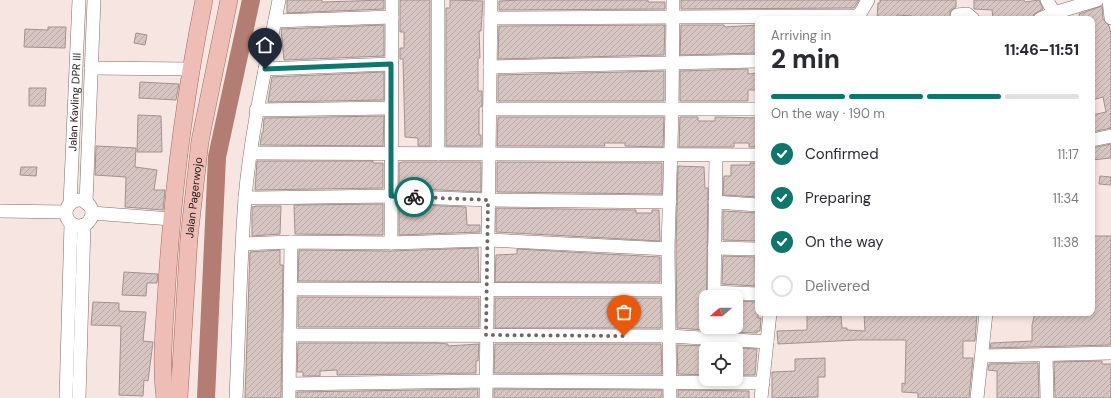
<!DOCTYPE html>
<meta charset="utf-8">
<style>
:root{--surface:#fff;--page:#f7f7f7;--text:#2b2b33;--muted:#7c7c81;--line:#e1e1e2;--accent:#0f766e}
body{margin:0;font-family:"DM Sans",sans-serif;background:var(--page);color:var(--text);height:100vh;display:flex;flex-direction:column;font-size:15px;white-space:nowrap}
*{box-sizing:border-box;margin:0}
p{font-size:13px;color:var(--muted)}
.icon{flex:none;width:22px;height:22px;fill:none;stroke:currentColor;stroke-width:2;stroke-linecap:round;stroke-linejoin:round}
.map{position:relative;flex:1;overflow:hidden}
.side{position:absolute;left:755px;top:16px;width:340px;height:300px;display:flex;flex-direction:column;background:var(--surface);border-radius:8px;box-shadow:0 2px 6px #0003}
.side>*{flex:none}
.needle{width:26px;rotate:250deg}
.fabs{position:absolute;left:699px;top:290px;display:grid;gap:8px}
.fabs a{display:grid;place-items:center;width:44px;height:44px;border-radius:8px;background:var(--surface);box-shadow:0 2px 6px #0003;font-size:20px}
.pin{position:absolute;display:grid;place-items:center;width:34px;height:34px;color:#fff;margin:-41px -17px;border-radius:50% 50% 50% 0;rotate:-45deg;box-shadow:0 0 4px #0007}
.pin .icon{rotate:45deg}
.courier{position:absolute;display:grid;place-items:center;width:40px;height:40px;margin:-20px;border:3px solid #0f766e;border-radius:50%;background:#fff;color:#222;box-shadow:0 1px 5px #0007}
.headline em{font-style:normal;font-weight:800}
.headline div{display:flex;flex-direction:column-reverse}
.headline{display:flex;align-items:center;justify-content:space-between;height:68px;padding:0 16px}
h1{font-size:26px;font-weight:800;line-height:30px}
.bar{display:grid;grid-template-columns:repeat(4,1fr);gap:6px 4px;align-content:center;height:48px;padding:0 16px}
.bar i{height:5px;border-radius:3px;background:var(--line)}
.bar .current{background:var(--accent)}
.bar p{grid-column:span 4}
ol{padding:0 16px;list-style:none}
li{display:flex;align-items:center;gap:12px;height:44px}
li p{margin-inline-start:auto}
li .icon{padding:4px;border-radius:50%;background:var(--accent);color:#fff;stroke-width:4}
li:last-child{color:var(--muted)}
li i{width:22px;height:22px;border:2px solid var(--line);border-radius:50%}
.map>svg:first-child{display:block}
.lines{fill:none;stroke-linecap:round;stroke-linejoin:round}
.river{stroke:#b37d73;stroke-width:18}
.building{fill:url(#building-hatch);stroke:#a2918e}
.minor-casing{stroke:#7f6f6c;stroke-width:14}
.major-casing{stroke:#a16a60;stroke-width:18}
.minor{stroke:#fff;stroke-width:13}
.major{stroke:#eebdb5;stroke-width:17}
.done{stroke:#706664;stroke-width:4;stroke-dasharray:0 7.2}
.route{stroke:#0f766e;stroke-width:5}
.labels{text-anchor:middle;stroke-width:3.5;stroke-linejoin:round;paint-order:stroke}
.street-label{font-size:11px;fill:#282120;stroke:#fff4f1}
</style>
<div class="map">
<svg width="1111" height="398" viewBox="0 0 1111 398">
<defs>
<pattern id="building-hatch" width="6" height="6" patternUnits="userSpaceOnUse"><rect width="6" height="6" fill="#d7c5c1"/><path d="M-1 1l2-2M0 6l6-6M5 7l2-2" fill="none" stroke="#b9a9a6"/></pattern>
</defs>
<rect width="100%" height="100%" fill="#f7e5e1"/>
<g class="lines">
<!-- river -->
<polyline class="river" points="206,398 217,157 251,0"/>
</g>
<!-- building -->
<g class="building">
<polygon points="287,0 322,0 322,2 384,0 384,9 287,13"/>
<polygon points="400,0 430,0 430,146 418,146 418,138 405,137 403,59 400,59 400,48 404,48 404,32 400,32"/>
<polygon points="450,0 483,1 481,31 479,31 480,58 478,58 478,91 482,91 482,106 479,108 479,135 481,135 481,146 446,146 446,8 450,8"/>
<polygon points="521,0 648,0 648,2 665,2 665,9 499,10 499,1"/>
<polygon points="681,0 859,0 854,8 681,9"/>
<polygon points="880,0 956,0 956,7 950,11 950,19 912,19 912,16 897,15 897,19 877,19 878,3 880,3"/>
<polygon points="974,0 1024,0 1025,2 1039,0 1043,9 1034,14 1032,19 1024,19 1024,17 993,19 992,10 974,9"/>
<polygon points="1102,6 1103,19 1109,26 1111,33 1111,128 1092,132 1092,115 1106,112 1103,97 1092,100 1092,19 1080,19 1079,14"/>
<polygon points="384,25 384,56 284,60 281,29"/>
<polygon points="665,25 664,55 498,59 499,26"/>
<polygon points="681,25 724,25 725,27 758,25 758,53 680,55"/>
<polygon points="48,27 66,27 65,48 24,47 25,29 48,30"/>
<polygon points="136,33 147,35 145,45 134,43"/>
<polygon points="748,69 748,74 758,73 758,90 748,90 748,101 680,101 680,71"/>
<polygon points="664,71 664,101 498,101 498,75"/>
<polygon points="384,72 384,100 268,102 272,77"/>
<polygon points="140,82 179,84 176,100 139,98"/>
<polygon points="29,88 46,88 45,106 29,106"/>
<polygon points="138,115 161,116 162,152 137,152"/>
<polygon points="384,116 383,146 260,145 262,133 263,133 264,118"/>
<polygon points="498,117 664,117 663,147 625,146 625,143 604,143 605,146 497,146"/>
<polygon points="680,117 698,117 698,121 715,121 715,117 758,118 758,147 749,147 749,143 734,143 734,147 679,147"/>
<polygon points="1111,144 1111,158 1092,160 1092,148"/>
<polygon points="96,146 136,148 135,167 157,170 154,190 165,190 163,210 125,207 126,177 95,175"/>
<polygon points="257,161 373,161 373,163 383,163 383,188 255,190"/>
<polygon points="402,162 481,162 481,192 399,188 399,163"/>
<polygon points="497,162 662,163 662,194 497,192"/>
<polygon points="750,163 758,163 758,197 723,195 724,176 731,176 731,165 750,165"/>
<polygon points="678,166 704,167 705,188 708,188 706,330 677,328 676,247"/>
<polygon points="21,167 37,167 36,176 20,175"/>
<polygon points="1100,176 1111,177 1111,185 1099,184"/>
<polygon points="383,204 383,235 295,234 294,205"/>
<polygon points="399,204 466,207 467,225 480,225 480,232 399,235"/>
<polygon points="256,206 281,206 280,234 252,236 252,207"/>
<polygon points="496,208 636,210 636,213 652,213 652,210 659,210 660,241 496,232"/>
<polygon points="723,211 758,213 758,241 723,240"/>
<polygon points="1092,236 1111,236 1111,345 990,348 991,343 1032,341 1032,325 1035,313 1094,313"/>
<polygon points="478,248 479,282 298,281 299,250 391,251"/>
<polygon points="517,249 660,257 660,282 495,282 496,255 517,254"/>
<polygon points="280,250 280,265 283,265 281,398 245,398 250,252"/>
<polygon points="723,256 755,257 756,286 722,284"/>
<polygon points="124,272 158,274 157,283 147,283 146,296 122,295"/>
<polygon points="298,297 479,298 479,327 298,327"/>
<rect x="495" y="298" width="166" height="30"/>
<polygon points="736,301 758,302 758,318 761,318 760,331 757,331 757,333 727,332 727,327 736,327"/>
<polygon points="93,302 119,303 119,311 146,312 143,341 153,342 148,381 144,380 143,396 119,395 121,326 91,325"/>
<polygon points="807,313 824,313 825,316 841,316 842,328 847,328 847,330 865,331 864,314 977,313 975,341 963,341 963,358 973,358 969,398 918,398 918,393 902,392 902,383 905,384 906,340 857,340 778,344 777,331 807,330"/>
<polygon points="298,343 437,343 448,344 448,346 479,344 478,361 476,361 476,373 337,375 337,370 320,371 320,376 303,376 303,372 297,372"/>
<polygon points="495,344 661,344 662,374 494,373"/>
<polygon points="677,345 708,346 706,349 706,375 678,374"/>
<polygon points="723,347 757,349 755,375 736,375 736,349 723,349"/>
<polygon points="825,358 825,377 818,377 818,397 772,398 772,372 795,371 795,359"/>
<polygon points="1102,361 1102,364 1111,364 1111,398 1055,398 1054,362"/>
<polygon points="1038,363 1039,398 997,398 997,371 988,370 989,364"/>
<polygon points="478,389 478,398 297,398 297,392"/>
<polygon points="494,389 662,390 662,398 494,398"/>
<polygon points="678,390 749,391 749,398 678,398"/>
</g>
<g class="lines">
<defs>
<g id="minor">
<polyline points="438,0 438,154"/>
<polyline points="1047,0 1054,13"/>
<polyline points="1109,0 1111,18"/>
<polyline points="957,15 967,14 973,19"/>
<polyline points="491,18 858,16"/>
<polyline points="857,19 868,0"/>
<polyline points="1040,19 1054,13 1097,0"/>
<polyline points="275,21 392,17"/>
<polyline points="490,67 758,61"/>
<polyline points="91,68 190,69"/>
<polyline points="265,69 391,64"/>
<polyline points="489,109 758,109"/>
<polyline points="256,110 391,108"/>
<polyline points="1092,140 1111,136"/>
<polyline points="251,153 758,155"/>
<polyline points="245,198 391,196 488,200 670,202"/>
<circle cx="79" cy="213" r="13"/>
<polyline points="715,202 758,205"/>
<polyline points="86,203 94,0"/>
<path id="s1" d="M 70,204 L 79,0"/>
<polyline points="0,211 66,212"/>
<polyline points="92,213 171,219"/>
<polyline points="391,243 392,0"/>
<polyline points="243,244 291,242 391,243 488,240 668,249"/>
<polyline points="714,248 758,249"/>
<polyline points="290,289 668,290"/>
<polyline points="714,292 758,294"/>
<polyline points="714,297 716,156"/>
<polyline points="290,335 669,336 767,342"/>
<polyline points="1046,355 1047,398"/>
<polyline points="982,356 1111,353"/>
<polyline points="289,384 487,381 763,383"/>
<polyline points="66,398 71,224"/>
<polyline points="79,398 84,225"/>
<path d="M 236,398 C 239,331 240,264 245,198 C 251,131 266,66 279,0"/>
<polyline points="289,398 291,242"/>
<polyline points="486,398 491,0"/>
<polyline points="670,398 668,249 672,109 673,0"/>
<polyline points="761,398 770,313"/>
<polyline points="977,398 986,313"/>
</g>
<g id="major">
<path d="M 165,398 C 160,360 165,321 167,283 C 173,188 185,94 204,0"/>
<path id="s2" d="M 179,398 L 189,238 L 200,141 L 229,0"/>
</g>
</defs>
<!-- minor casing -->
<use href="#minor" class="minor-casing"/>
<!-- major casing -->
<use href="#major" class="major-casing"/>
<!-- minor -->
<use href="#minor" class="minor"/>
<!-- major -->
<use href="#major" class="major"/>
</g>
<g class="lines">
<!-- done -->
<polyline class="done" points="414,197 488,200 486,335 624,336"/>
<!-- route -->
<polyline class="route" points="265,69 391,64 391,196 414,197"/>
</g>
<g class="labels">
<!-- street labels -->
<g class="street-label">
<text dy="4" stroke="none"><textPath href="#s1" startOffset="102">Jalan Kavling DPR III</textPath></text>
<text dy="4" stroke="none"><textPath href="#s2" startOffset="201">Jalan Pagerwojo</textPath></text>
</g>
</g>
</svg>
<div class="fabs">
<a><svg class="needle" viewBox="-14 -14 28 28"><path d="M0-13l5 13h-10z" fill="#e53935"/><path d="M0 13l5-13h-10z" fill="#7c7c81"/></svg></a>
<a><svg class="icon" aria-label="locate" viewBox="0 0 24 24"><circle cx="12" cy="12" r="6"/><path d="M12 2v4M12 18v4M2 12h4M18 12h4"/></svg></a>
</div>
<div class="pin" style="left:624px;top:336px;background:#ea580c"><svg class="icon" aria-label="bag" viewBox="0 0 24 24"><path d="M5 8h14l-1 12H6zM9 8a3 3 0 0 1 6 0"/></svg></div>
<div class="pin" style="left:265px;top:69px;background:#1f2937"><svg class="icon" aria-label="home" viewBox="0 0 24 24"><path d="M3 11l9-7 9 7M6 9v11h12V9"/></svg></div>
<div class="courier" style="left:414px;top:197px"><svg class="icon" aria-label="bike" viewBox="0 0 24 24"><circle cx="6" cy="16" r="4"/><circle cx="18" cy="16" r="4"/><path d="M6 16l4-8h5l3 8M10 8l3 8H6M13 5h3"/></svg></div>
<section class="side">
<div class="headline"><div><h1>2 min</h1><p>Arriving in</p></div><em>11:46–11:51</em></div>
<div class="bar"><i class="current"></i><i class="current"></i><i class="current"></i><i></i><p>On the way · 190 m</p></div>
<ol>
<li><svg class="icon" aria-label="check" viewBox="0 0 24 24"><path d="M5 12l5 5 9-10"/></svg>Confirmed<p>11:17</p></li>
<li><svg class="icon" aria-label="check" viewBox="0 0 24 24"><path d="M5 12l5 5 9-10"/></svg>Preparing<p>11:34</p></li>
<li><svg class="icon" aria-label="check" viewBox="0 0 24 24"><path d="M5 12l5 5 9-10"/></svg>On the way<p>11:38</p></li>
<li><i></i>Delivered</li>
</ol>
</section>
</div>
